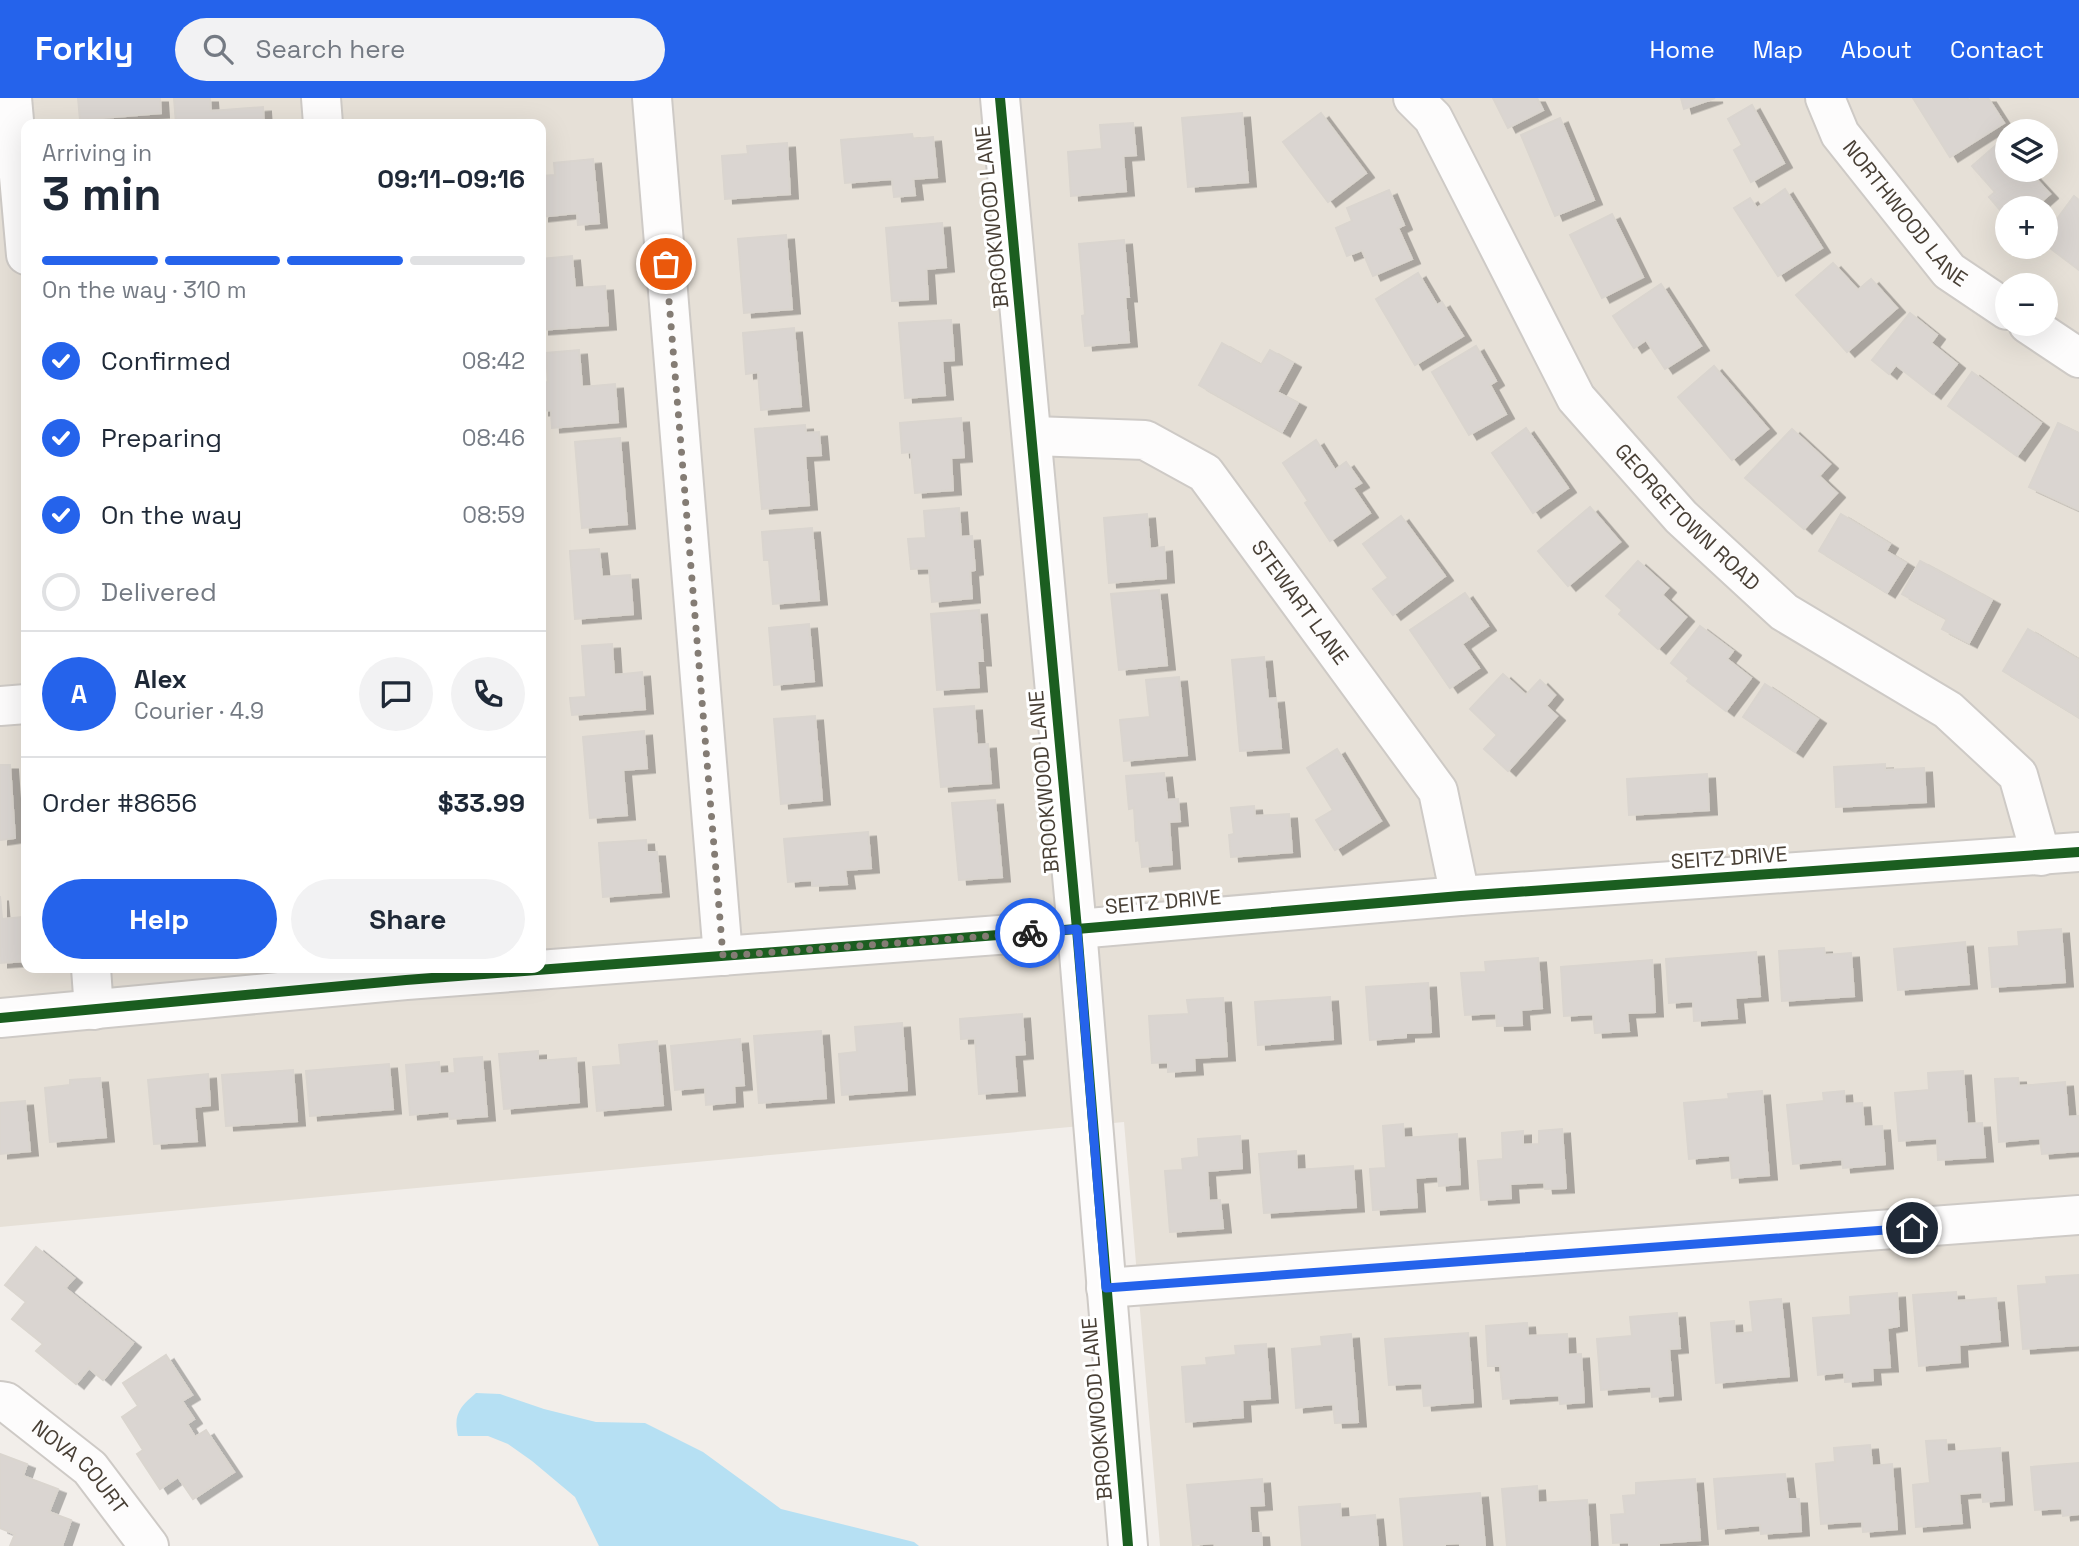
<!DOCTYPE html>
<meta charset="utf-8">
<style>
:root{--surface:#fff;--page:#f2f2f3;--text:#1f2937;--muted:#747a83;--line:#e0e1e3;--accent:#2563eb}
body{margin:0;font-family:"Space Grotesk",sans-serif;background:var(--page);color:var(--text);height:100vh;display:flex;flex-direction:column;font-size:26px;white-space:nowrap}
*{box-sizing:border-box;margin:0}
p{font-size:23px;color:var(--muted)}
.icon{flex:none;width:38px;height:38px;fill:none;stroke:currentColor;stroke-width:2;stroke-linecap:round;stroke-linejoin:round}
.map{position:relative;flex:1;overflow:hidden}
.side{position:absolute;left:21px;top:21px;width:525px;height:854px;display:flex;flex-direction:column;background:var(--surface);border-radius:14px;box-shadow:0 7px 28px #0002}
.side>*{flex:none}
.tools{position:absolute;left:1995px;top:21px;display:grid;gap:14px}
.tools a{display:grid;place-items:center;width:63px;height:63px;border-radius:50%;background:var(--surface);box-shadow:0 7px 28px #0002;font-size:35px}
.pin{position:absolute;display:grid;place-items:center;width:60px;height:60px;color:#fff;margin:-30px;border:4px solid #fff;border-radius:50%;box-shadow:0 2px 7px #0007}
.courier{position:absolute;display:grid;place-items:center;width:70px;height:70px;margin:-35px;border:5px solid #2563eb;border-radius:50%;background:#fff;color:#222;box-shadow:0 2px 9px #0007}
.head em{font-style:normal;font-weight:800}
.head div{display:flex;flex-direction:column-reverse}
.head{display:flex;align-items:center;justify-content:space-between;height:119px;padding:0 21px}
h1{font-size:46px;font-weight:800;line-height:52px}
.bar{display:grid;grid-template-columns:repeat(4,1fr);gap:10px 7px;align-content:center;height:84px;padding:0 21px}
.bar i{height:9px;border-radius:5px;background:var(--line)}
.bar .current{background:var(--accent)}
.bar p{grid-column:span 4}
.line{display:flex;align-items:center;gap:18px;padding:0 21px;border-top:2px solid var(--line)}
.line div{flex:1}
.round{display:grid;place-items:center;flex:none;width:74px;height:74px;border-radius:37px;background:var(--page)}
ol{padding:0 21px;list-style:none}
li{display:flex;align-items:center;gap:21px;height:77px}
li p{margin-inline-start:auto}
li .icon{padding:7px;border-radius:50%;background:var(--accent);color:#fff;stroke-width:4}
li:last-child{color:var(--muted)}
li i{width:38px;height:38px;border:4px solid var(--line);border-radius:50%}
.action{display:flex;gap:14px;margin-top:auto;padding:14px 21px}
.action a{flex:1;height:80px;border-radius:42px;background:var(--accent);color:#fff;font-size:28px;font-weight:800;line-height:80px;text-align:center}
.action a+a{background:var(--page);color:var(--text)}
header{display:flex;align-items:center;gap:42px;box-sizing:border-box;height:98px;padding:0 35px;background:var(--accent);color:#fff}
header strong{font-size:33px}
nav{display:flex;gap:38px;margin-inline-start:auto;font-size:24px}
.search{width:490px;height:63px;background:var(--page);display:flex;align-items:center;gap:18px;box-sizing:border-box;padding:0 24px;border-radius:38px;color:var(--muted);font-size:26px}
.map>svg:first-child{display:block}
.residential{fill:#e6e0d7;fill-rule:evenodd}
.water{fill:#b6e0f3}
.building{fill:#dad5d1;stroke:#dad5cf;stroke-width:2;filter:url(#shadow)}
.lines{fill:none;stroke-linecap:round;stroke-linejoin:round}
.minor-casing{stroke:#cecac6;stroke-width:42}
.minor{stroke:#fdfcfc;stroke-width:38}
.cycleway-casing{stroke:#fff;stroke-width:15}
.cycleway{stroke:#1b5e20;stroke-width:10}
.done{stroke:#847c74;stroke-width:7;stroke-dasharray:0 12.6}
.route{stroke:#2563eb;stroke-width:9}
.labels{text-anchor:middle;stroke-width:6;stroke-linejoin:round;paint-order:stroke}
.street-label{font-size:21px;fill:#483f35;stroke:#fff}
</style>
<header>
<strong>Forkly</strong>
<div class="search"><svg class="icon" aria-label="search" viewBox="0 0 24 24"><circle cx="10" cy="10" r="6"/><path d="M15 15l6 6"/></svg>Search here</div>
<nav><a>Home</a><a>Map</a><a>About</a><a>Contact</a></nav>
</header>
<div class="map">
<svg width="2079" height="1448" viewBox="0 0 2079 1448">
<defs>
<filter id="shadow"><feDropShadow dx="8" dy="4.5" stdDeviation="0" flood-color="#0004"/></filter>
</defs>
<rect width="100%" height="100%" fill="#f2eeea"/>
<!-- residential -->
<path class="residential" d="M 0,0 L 2079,0 L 2079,1448 L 1160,1448 L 1124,1024 L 0,1129 ZM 26,26 L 541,26 L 541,870 L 26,870 ZM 2007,33 L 2046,33 L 2046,72 L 2007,72 ZM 2007,110 L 2046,110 L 2046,149 L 2007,149 ZM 2007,187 L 2046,187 L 2046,226 L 2007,226 Z"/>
<!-- water -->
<path class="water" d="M 476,1295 L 500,1296 L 544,1311 L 596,1324 L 645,1325 L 703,1354 L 781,1411 L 914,1444 L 919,1448 L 599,1448 L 575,1399 L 532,1363 L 508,1346 L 488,1338 L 458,1338 C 453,1316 460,1309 476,1295 Z"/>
<!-- building -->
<g class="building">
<polygon points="78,0 160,0 161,15 80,22"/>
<polygon points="174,0 210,0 211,13 263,9 264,26 176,26"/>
<polygon points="1493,0 1537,0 1543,12 1508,30"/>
<polygon points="1681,0 1715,0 1684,11"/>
<polygon points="1913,0 1967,0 1969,2 1972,0 1988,0 2004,25 1950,59"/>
<polygon points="1752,7 1784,65 1751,84 1734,52 1742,47 1728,21"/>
<polygon points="1242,15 1248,84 1188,89 1182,20"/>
<polygon points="1321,15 1366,75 1328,104 1283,44"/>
<polygon points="1560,20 1594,102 1555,118 1521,37"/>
<polygon points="1133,25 1136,57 1123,58 1126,93 1071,98 1068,54 1102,51 1100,27"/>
<polygon points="912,36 913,41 933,39 937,79 913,81 915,97 894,99 892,81 845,85 841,42"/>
<polygon points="2002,42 2007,48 2007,72 2028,72 2050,96 2034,110 2007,110 2007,120 1989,99 1995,94 1972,68"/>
<polygon points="787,45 790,96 725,101 722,58 748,56 747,48"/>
<polygon points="593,61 599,125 578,127 577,115 541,119 541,78 555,77 554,65"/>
<polygon points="1785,91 1822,150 1778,178 1734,110 1750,100 1757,110"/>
<polygon points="1389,92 1404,127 1398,130 1412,161 1373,178 1362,152 1347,158 1336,130 1352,123 1347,110"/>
<polygon points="2074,98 2079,102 2079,172 2046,147 2046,136"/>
<polygon points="1612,116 1643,179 1602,200 1570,137"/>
<polygon points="942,125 946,169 926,171 928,201 892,203 886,130"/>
<polygon points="786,137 792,211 744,215 738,141"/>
<polygon points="1124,142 1129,199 1125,199 1129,244 1085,248 1082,218 1085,217 1079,146"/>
<polygon points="572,158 575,190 605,188 608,227 541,232 541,205 544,205 541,161"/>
<polygon points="1833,165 1858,192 1871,181 1897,210 1847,254 1796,197"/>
<polygon points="1418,175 1437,207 1442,204 1463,238 1415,267 1376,201"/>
<polygon points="1661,186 1701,248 1665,271 1646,242 1634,250 1613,218"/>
<polygon points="1910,215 1937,237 1931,245 1957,266 1933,296 1896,267 1889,276 1872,262"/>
<polygon points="951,222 954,262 942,263 945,297 905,300 899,225"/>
<polygon points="794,230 801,308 761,312 758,274 746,276 743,235"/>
<polygon points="1222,245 1261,267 1270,252 1293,265 1277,294 1298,305 1282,334 1199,287"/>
<polygon points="1476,248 1496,283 1490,287 1506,316 1469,337 1432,274"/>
<polygon points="579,252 582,289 615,286 618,324 552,330 551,312 541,313 541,285 548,284 546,255"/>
<polygon points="1714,268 1768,331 1732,362 1678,299"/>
<polygon points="1972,274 2041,325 2017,358 1948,308"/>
<polygon points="961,320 964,359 951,360 953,392 915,395 911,354 902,355 900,325"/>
<polygon points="2058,325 2079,335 2079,412 2029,389"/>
<polygon points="805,327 806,335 819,334 821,357 805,358 809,407 762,411 755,331"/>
<polygon points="1526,330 1568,390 1533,415 1492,355"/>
<polygon points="1792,331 1830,366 1819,378 1837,395 1804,431 1745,380"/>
<polygon points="620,340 627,426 582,430 575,344"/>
<polygon points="1316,342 1335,372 1346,364 1361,385 1353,390 1370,415 1330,443 1305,405 1308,403 1283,365"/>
<polygon points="1590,409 1620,444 1568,488 1538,453"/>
<polygon points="959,410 961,439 972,438 975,472 970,473 972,500 932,504 929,470 911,471 908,441 926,440 924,413"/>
<polygon points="1147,416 1150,451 1164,449 1166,480 1109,485 1104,420"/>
<polygon points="1841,416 1890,446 1886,453 1906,465 1887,495 1819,453"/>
<polygon points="1401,418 1445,478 1393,517 1373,491 1388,480 1363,446"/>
<polygon points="812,430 819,502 773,506 769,462 764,462 762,434"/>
<polygon points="599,451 602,479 630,477 633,516 575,521 570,453"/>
<polygon points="1638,463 1668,490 1662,497 1686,519 1658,551 1619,516 1622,512 1606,498"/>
<polygon points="1920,463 1992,502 1969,545 1942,531 1947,521 1902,496"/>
<polygon points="1159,492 1167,567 1119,572 1111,496"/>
<polygon points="1465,495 1488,528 1462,546 1479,570 1450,590 1410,532"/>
<polygon points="979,512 983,563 977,563 979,589 937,592 931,516"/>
<polygon points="809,526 814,583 774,587 769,530"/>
<polygon points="1700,528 1733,553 1727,561 1751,580 1726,613 1687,583 1689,580 1671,565"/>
<polygon points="2028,531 2079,562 2078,619 2003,573"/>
<polygon points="612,546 614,577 642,574 645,611 572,617 570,600 586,599 582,548"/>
<polygon points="1264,559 1268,601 1276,600 1281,650 1240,653 1232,562"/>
<polygon points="1503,576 1526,597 1540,582 1555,597 1546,608 1557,618 1508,673 1484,651 1497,637 1470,611"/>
<polygon points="1179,579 1187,657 1124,663 1120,622 1150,619 1146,582"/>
<polygon points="1765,586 1818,621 1795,654 1743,619"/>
<polygon points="974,608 977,647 988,646 991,685 941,689 934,611"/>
<polygon points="815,618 822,702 781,706 774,621"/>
<polygon points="644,633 647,670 623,672 627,717 590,720 583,639"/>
<polygon points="1337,651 1381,723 1335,752 1316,722 1333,712 1307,670"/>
<polygon points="1885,666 1885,672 1924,670 1926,704 1836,709 1834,669"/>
<polygon points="0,667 10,667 15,740 0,742"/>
<polygon points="1164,675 1167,702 1178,701 1180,723 1169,724 1172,766 1142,769 1139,742 1136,743 1134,710 1129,711 1126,678"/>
<polygon points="1707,676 1709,712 1629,717 1627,681"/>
<polygon points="995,702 1002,779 959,782 952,705"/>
<polygon points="1254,708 1255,718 1289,716 1292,754 1231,759 1229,737 1234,736 1231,710"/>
<polygon points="868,734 871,770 845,772 847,786 812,788 812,782 788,784 784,741"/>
<polygon points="646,742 647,754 657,754 661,794 603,799 599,745"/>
<polygon points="0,798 2,821 22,819 26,863 0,865"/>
<polygon points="2061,831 2065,884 1992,889 1989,850 2019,848 2018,834"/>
<polygon points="1965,844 1969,886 1898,892 1894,851"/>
<polygon points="1824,850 1825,857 1851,855 1854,898 1782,903 1779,853"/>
<polygon points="1756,854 1760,898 1735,900 1737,920 1694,923 1693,903 1669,905 1666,861"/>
<polygon points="1538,860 1542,910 1521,912 1522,927 1497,928 1496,915 1465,917 1461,875 1486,874 1485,864"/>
<polygon points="1652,862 1655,914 1627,915 1629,933 1595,935 1593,916 1564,918 1561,869"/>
<polygon points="1428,885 1431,934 1406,935 1406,939 1370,942 1366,889"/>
<polygon points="1330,899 1333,941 1258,947 1255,904"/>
<polygon points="1223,900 1227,958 1194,960 1195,972 1168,974 1168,964 1152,965 1149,918 1189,916 1187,902"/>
<polygon points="1022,916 1025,956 1014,957 1017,993 979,996 975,940 961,941 960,921"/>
<polygon points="902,925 907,992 842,997 839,956 857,954 855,929"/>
<polygon points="821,933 826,1000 759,1005 754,938"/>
<polygon points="740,941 744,987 734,988 735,1004 706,1007 705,989 675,992 671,948"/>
<polygon points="657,943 663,1007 597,1013 593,969 621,967 619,947"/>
<polygon points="538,953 538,963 576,960 579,1004 504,1011 499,956"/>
<polygon points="482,959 487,1018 450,1021 449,1013 410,1017 406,967 439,964 440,976 455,975 454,961"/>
<polygon points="389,966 393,1011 310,1018 306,973"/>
<polygon points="293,972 297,1023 226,1028 222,977"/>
<polygon points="1963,973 1967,1026 1982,1025 1985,1059 1938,1062 1937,1040 1899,1043 1895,995 1929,992 1928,975"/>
<polygon points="208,976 210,1007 194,1009 197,1043 154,1046 148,982"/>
<polygon points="100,980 106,1039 50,1044 45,990 70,987 70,982"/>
<polygon points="2018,980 2019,988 2065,984 2068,1019 2079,1018 2079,1053 2042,1056 2040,1040 1999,1044 1995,981"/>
<polygon points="1762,993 1769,1077 1732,1080 1730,1057 1689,1061 1684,1005 1729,1001 1728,996"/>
<polygon points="1844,993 1845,1006 1862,1005 1864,1029 1882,1028 1885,1066 1843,1070 1842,1061 1793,1066 1787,1007 1824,1003 1823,995"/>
<polygon points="25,1003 30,1053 0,1056 0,1005"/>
<polygon points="1403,1026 1404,1040 1457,1036 1460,1086 1439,1088 1438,1078 1415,1080 1417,1109 1373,1112 1370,1071 1386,1070 1383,1028"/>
<polygon points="1562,1031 1566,1090 1545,1091 1544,1084 1510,1086 1511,1100 1481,1102 1478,1063 1503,1061 1502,1035 1523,1033 1523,1047 1539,1046 1539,1033"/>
<polygon points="1240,1038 1242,1070 1207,1073 1209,1103 1220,1102 1223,1130 1170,1134 1165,1073 1183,1072 1182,1061 1199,1059 1198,1041"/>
<polygon points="1296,1053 1297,1072 1353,1068 1356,1109 1264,1115 1259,1056"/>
<polygon points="36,1149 74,1180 65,1190 133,1245 103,1282 89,1270 76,1286 36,1253 43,1246 12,1221 26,1204 5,1187"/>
<polygon points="2079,1177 2079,1247 2023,1251 2018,1188 2047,1186 2046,1179"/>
<polygon points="1956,1194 1957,1203 1996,1200 2000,1243 1959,1247 1960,1264 1919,1268 1913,1197"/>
<polygon points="1897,1195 1899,1228 1887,1230 1890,1269 1872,1270 1873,1282 1845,1284 1844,1274 1818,1277 1813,1220 1851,1217 1850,1199"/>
<polygon points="1781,1201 1789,1278 1716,1285 1711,1225 1734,1223 1735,1236 1753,1234 1750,1204"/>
<polygon points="1677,1215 1680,1250 1669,1251 1673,1297 1652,1299 1651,1288 1601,1292 1597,1241 1632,1238 1630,1219"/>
<polygon points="1527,1225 1528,1238 1567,1236 1568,1257 1581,1256 1584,1304 1560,1306 1559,1297 1503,1301 1500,1268 1488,1268 1486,1228"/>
<polygon points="1468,1235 1473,1304 1424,1308 1422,1285 1389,1287 1385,1241"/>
<polygon points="1351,1236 1358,1324 1335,1325 1333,1306 1296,1310 1292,1251 1322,1248 1321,1239"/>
<polygon points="1266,1246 1270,1300 1242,1302 1243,1319 1186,1324 1182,1269 1207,1267 1206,1260 1236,1257 1235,1248"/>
<polygon points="166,1257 192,1297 182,1303 194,1321 187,1326 195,1339 206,1332 234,1374 193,1401 178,1379 160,1391 137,1356 143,1352 122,1319 138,1308 123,1285"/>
<polygon points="1946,1342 1947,1354 2000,1350 2004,1402 1983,1404 1982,1394 1959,1396 1962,1425 1916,1429 1913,1387 1930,1385 1926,1343"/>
<polygon points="1870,1347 1872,1368 1892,1366 1897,1431 1863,1434 1862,1423 1821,1426 1816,1366 1835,1364 1834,1350"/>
<polygon points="0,1356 27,1366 23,1378 58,1391 49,1414 71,1422 62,1448 10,1448 15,1436 0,1430"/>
<polygon points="2079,1365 2079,1416 2063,1418 2062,1410 2035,1412 2031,1369"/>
<polygon points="1785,1376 1788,1401 1799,1401 1801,1433 1761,1436 1760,1427 1718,1431 1714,1381"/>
<polygon points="1262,1381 1264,1407 1249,1408 1251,1435 1261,1435 1262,1448 1215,1448 1214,1445 1193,1447 1187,1387"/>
<polygon points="1695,1381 1700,1442 1659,1445 1659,1448 1629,1448 1629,1444 1613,1445 1611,1417 1625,1416 1623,1398 1636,1397 1636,1385"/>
<polygon points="1537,1388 1538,1405 1587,1402 1590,1448 1507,1448 1502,1391"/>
<polygon points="1480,1395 1485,1448 1460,1448 1460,1445 1445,1446 1445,1448 1404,1448 1400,1401"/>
<polygon points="1340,1406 1341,1420 1375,1417 1378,1448 1302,1448 1299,1409"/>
</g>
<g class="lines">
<defs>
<g id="minor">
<polyline points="12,0 26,157"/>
<polyline points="321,0 323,26"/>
<polyline points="652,0 723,858"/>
<polyline points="1000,0 1077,831 1128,1448"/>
<path id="s1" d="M 1413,0 L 1433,20 L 1576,300 L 1681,419 L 1784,514 L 1948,612 L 2018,677 L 2041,758"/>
<path id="s2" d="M 1825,0 L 1840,36 L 1949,173 L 2007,212"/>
<polyline points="2028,226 2079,260"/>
<path id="s3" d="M 1033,338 L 1145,342 L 1205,375 L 1438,693 L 1460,798"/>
<polyline points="0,608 26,606"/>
<polyline points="91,870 94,912"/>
<polyline points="0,920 406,882 1077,831 1460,798 2079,754"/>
<polyline points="1106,1190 2079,1117"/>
<path id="s4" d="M 0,1303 L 6,1304 L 90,1370 L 149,1448"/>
</g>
</defs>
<!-- minor casing -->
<use href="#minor" class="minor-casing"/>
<!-- minor -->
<use href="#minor" class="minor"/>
<defs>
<g id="cycleway">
<polyline points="1000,0 1077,831 1128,1448"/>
<polyline points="0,920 406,882 1077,831 1460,798 2079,754"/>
</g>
</defs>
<!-- cycleway casing -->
<use href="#cycleway" class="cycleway-casing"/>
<!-- cycleway -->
<use href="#cycleway" class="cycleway"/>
</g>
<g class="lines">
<!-- done -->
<polyline class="done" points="666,166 723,858 1030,835"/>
<!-- route -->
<polyline class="route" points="1030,835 1077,831 1106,1190 1912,1130"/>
</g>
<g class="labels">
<!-- street labels -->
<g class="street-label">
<text dy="7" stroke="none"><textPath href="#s2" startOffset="142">NORTHWOOD LANE</textPath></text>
<text transform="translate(992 119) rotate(-96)" y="7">BROOKWOOD LANE</text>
<text dy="7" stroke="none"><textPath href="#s1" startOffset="506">GEORGETOWN ROAD</textPath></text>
<text dy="7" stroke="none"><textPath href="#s3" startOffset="341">STEWART LANE</textPath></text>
<text transform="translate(1044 684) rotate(-95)" y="7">BROOKWOOD LANE</text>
<text transform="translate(1729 760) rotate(-4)" y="7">SEITZ DRIVE</text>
<text transform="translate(1163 804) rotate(-5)" y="7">SEITZ DRIVE</text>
<text transform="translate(1097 1311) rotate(-95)" y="7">BROOKWOOD LANE</text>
<text dy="7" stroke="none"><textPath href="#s4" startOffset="105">NOVA COURT</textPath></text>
</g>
</g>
</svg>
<div class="tools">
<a><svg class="icon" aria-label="layers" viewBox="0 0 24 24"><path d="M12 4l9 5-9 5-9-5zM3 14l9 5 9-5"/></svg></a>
<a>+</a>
<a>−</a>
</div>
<div class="pin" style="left:666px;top:166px;background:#ea580c"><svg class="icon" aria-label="bag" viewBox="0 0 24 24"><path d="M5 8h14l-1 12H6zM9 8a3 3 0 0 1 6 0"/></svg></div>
<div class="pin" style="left:1912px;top:1130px;background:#1f2937"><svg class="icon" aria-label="home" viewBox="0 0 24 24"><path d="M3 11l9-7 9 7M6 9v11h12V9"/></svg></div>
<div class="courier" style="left:1030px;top:835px"><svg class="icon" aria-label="bike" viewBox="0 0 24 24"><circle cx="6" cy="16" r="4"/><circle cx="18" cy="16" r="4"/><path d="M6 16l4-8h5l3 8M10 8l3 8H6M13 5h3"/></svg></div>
<section class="side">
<div class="head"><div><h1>3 min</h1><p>Arriving in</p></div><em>09:11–09:16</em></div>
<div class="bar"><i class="current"></i><i class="current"></i><i class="current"></i><i></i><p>On the way · 310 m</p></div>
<ol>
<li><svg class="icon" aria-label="check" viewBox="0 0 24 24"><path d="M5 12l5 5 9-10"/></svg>Confirmed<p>08:42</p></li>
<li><svg class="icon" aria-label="check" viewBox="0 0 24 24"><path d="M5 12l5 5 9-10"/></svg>Preparing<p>08:46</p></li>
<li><svg class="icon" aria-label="check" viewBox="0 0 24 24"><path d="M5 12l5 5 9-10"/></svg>On the way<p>08:59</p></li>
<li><i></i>Delivered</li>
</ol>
<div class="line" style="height:126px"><b class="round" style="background:var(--accent);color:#fff">A</b><div><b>Alex</b><p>Courier · 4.9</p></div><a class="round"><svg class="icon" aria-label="chat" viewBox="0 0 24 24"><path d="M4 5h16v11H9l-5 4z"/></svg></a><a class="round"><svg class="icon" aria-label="phone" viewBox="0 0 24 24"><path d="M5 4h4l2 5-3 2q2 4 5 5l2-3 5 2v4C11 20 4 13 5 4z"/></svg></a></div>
<div class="line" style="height:91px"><div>Order #8656</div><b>$33.99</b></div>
<div class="action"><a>Help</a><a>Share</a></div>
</section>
</div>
